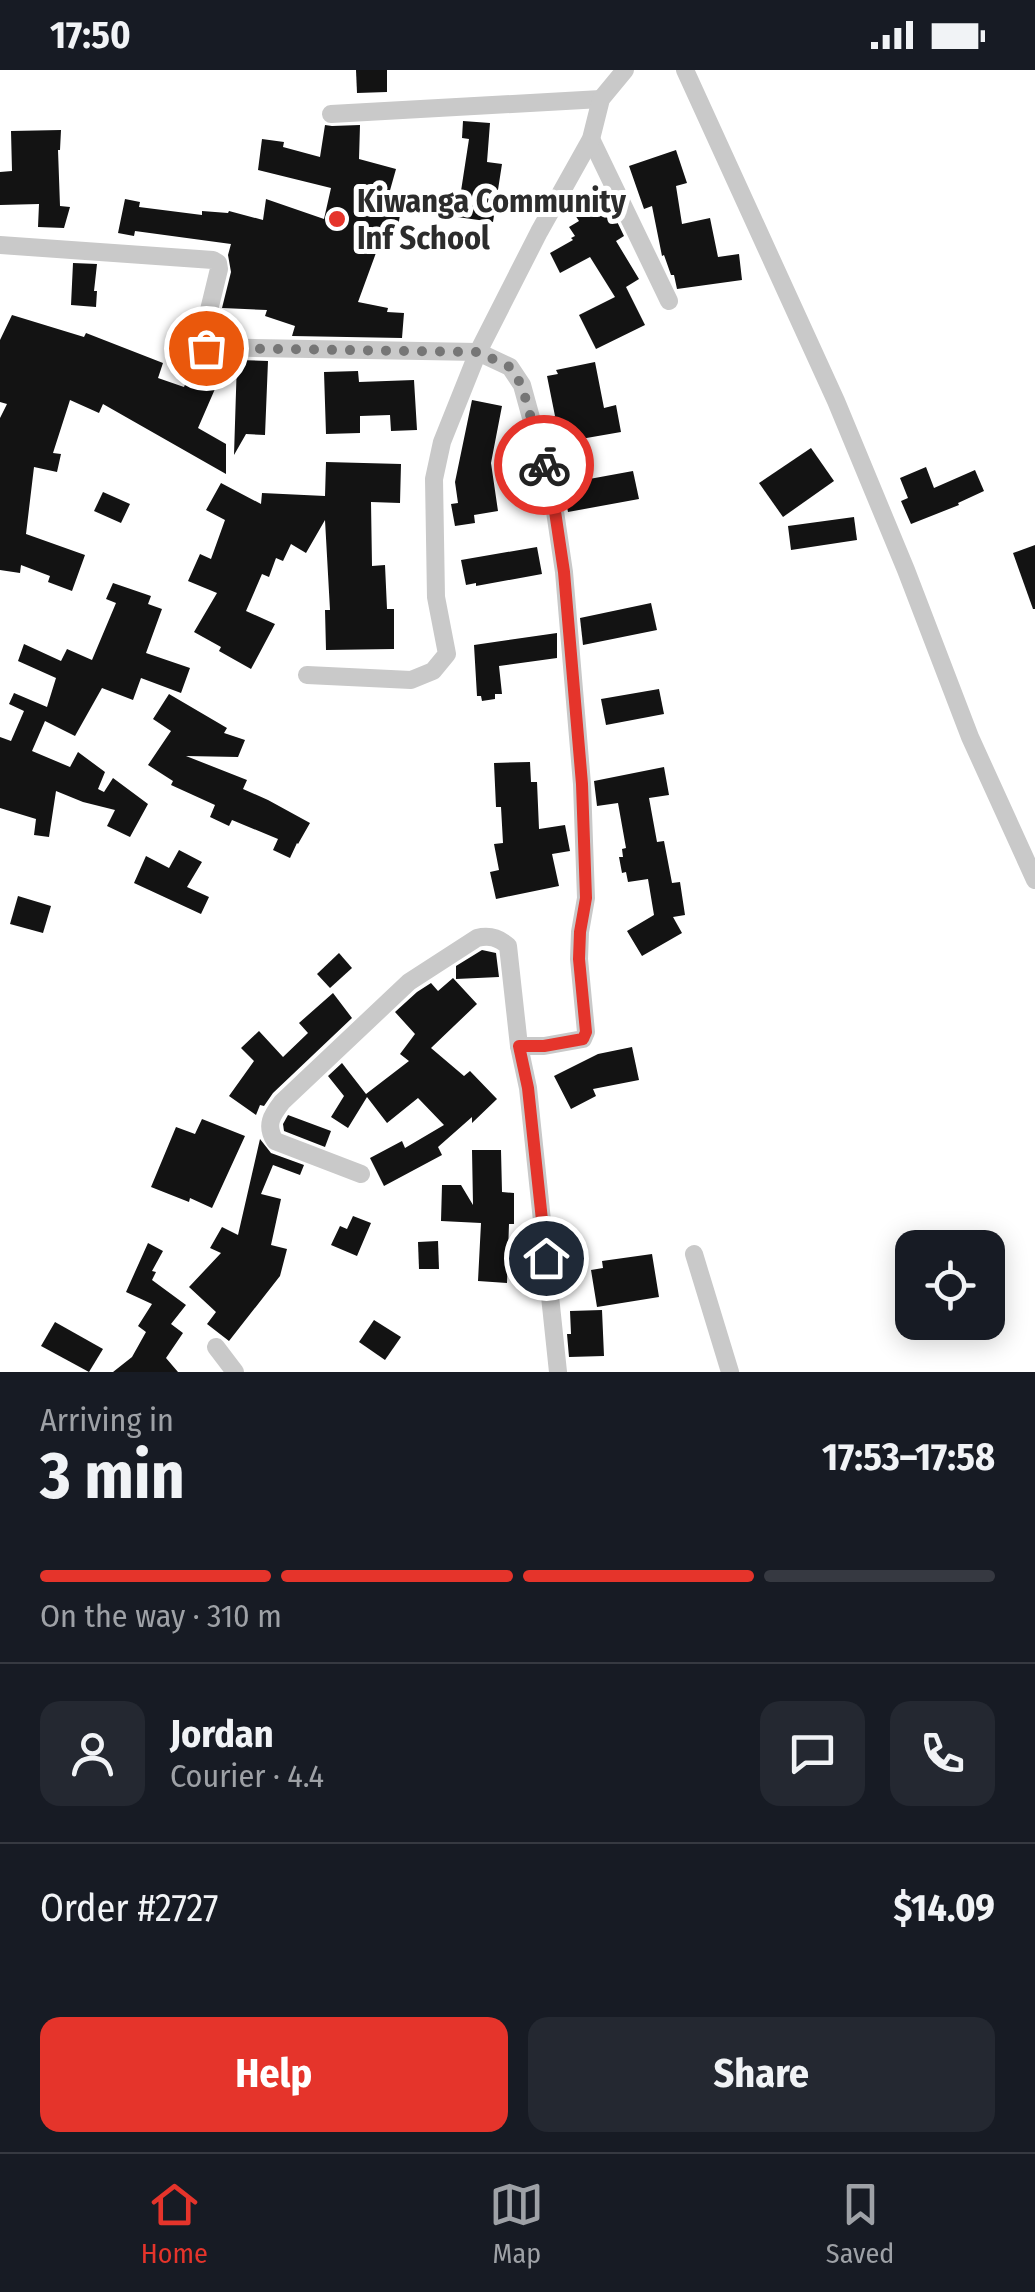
<!DOCTYPE html>
<meta charset="utf-8">
<style>
:root{--surface:#171b24;--page:#242831;--text:#f1f3f6;--muted:#9ea1a6;--line:#363941;--accent:#e5342b}
body{margin:0;font-family:"Fira Sans Condensed",sans-serif;background:var(--page);color:var(--text);height:100vh;display:flex;flex-direction:column;font-size:38px;white-space:nowrap}
*{box-sizing:border-box;margin:0}
p{font-size:32px;color:var(--muted)}
.icon{flex:none;width:55px;height:55px;fill:none;stroke:currentColor;stroke-width:2;stroke-linecap:round;stroke-linejoin:round}
.map{position:relative;height:1302px;overflow:hidden}
.panel{display:flex;flex-direction:column;background:var(--surface);flex:1}
.panel>*{flex:none}
.controls{position:absolute;left:895px;top:1160px;display:grid;gap:20px}
.controls a{display:grid;place-items:center;width:110px;height:110px;border-radius:20px;background:var(--surface);box-shadow:0 5px 25px #0003;font-size:50px}
.pin{position:absolute;display:grid;place-items:center;width:85px;height:85px;color:#fff;margin:-42px;border:5px solid #fff;border-radius:50%;box-shadow:0 2px 10px #0007}
.courier{position:absolute;display:grid;place-items:center;width:100px;height:100px;margin:-50px;border:8px solid #e5342b;border-radius:50%;background:#fff;color:#222;box-shadow:0 2px 12px #0007}
.summary em{font-style:normal;font-weight:700}
.summary div{display:flex;flex-direction:column-reverse}
.summary{display:flex;align-items:center;justify-content:space-between;height:170px;padding:0 40px}
h1{font-size:65px;font-weight:700;line-height:75px}
.bar{display:grid;grid-template-columns:repeat(4,1fr);gap:15px 10px;align-content:center;height:120px;padding:0 40px}
.bar i{height:12px;border-radius:8px;background:var(--line)}
.bar .active{background:var(--accent)}
.bar p{grid-column:span 4}
.line{display:flex;align-items:center;gap:25px;padding:0 40px;border-top:2px solid var(--line)}
.line div{flex:1}
.round{display:grid;place-items:center;flex:none;width:105px;height:105px;border-radius:20px;background:var(--page)}
.primary-button{display:flex;gap:20px;margin-top:auto;padding:20px 40px}
.primary-button a{flex:1;height:115px;border-radius:20px;background:var(--accent);color:#fff;font-size:40px;font-weight:700;line-height:115px;text-align:center}
.primary-button a+a{background:var(--page);color:var(--text)}
.status{display:flex;justify-content:space-between;align-items:center;height:70px;padding:0 50px;background:var(--surface);direction:ltr}
.status svg{height:28px;fill:currentColor}
.tab-bar{display:flex;justify-content:space-around;align-items:center;height:140px;border-top:2px solid var(--line);background:var(--surface);font-size:28px;color:var(--muted)}
.tab-bar a{display:grid;justify-items:center;gap:5px}
.tab-bar .active{color:var(--accent)}
.map>svg:first-child{display:block}
.building{fill:#131313}
.lines{fill:none;stroke-linecap:round;stroke-linejoin:round}
.street{stroke:#c9c9c9;stroke-width:18}
.done{stroke:#767676;stroke-width:10;stroke-dasharray:0 18}
.route{stroke:#e5342b;stroke-width:12}
.poi-dot{fill:#e5342b;stroke:#fff;stroke-width:4}
.labels{text-anchor:middle;stroke-width:10;stroke-linejoin:round;paint-order:stroke}
.poi-label{font-size:32px;font-weight:bold;fill:#2c2c2c;stroke:#fff;text-anchor:start}
</style>
<div class="status"><b>17:50</b><svg viewBox="0 0 49 12"><path d="M0 12V9h3v3zM5 12V6h3v6zM10 12V3h3v9zM15 12V0h3v12zM26 1h20v11H26zM47 4h2v5h-2z"/></svg></div>
<div class="map">
<svg width="1035" height="1302" viewBox="0 0 1035 1302">
<rect width="100%" height="100%" fill="#fff"/>
<!-- building -->
<g class="building">
<polygon points="356,0 387,0 387,22 357,23"/>
<polygon points="463,51 490,53 487,92 502,94 493,152 457,147 469,69 462,68"/>
<polygon points="325,55 332,56 360,55 359,89 396,99 387,131 402,133 397,163 384,161 358,232 388,238 387,242 404,243 402,268 292,266 295,256 265,246 267,240 222,238 231,202 228,185 231,174 135,161 134,166 118,163 125,129 140,132 139,137 202,145 202,141 228,143 229,141 263,150 266,129 324,149 331,118 258,100 262,69 284,72 283,77 320,87"/>
<polygon points="61,60 60,80 58,80 60,136 70,137 64,158 38,157 39,134 0,135 0,102 12,101 11,61"/>
<polygon points="676,80 687,113 676,116 682,154 710,148 718,187 739,184 742,210 677,219 674,205 671,205 664,185 662,186 652,136 644,139 629,96"/>
<polygon points="594,133 598,139 608,133 624,166 616,171 639,209 626,217 645,255 596,279 579,245 615,227 590,187 560,203 550,183 573,170 571,168 575,166 569,157 579,151 575,145"/>
<polygon points="73,193 97,194 94,221 97,221 96,237 71,235"/>
<polygon points="12,245 84,267 86,263 163,293 158,308 184,317 191,300 218,312 198,358 226,374 226,404 103,334 99,343 70,330 53,383 61,384 57,402 34,397 26,464 85,485 72,521 48,512 50,506 21,495 20,503 0,500 0,348 7,334 0,332 0,270"/>
<polygon points="237,290 268,291 265,365 246,364 234,385"/>
<polygon points="595,292 604,338 616,335 621,362 552,374 548,347 555,346 547,306 558,304 556,300"/>
<polygon points="358,301 359,312 414,310 417,360 391,361 390,345 360,346 360,363 326,364 324,302"/>
<polygon points="472,330 502,336 491,393 498,441 474,445 475,453 455,456 451,434 458,433 455,412"/>
<polygon points="811,378 834,411 783,447 759,413"/>
<polygon points="326,392 401,394 400,433 371,432 372,496 385,495 387,539 394,539 394,579 326,580 325,540 330,540 325,450 306,483 291,474 283,491 276,488 269,507 262,504 246,541 275,554 251,599 219,581 221,577 194,562 217,523 188,511 200,484 211,489 225,450 206,440 221,413 261,434 262,423 325,426"/>
<polygon points="926,397 934,418 975,400 984,421 958,433 959,435 911,454 901,431 908,428 900,408"/>
<polygon points="633,401 639,429 568,442 562,414"/>
<polygon points="103,422 130,434 121,453 94,441"/>
<polygon points="854,447 857,470 791,480 788,456"/>
<polygon points="1035,475 1035,539 1033,539 1013,483"/>
<polygon points="537,477 542,504 476,516 476,513 466,515 461,490"/>
<polygon points="113,513 151,526 148,534 162,539 146,583 190,598 181,623 141,608 133,630 102,618 75,666 45,651 32,681 70,697 78,682 105,702 98,719 104,722 113,708 148,734 130,767 107,756 115,740 83,732 56,721 49,767 34,765 36,749 0,738 0,667 11,671 24,641 9,634 14,623 47,637 56,608 18,591 24,574 61,591 67,579 92,590 116,533 106,529"/>
<polygon points="651,533 657,560 583,575 580,548"/>
<polygon points="557,563 557,588 499,596 502,624 495,624 495,629 482,631 481,626 477,626 474,575"/>
<polygon points="659,619 664,644 606,655 601,629"/>
<polygon points="169,624 227,658 224,663 245,670 238,687 186,686 247,710 243,719 268,730 310,753 298,774 297,773 290,788 273,780 278,769 232,750 229,756 210,747 215,735 171,715 173,711 148,695 171,661 153,649"/>
<polygon points="530,692 531,712 537,712 539,759 565,755 570,781 552,784 559,816 496,829 490,802 499,800 494,774 503,773 501,737 496,737 494,693"/>
<polygon points="664,697 669,725 649,728 657,772 664,771 672,813 680,812 685,845 673,847 682,863 642,886 627,861 654,845 648,809 628,812 626,802 622,803 619,787 623,787 622,779 626,778 618,733 597,736 594,711"/>
<polygon points="179,780 202,792 187,817 209,827 201,844 134,813 146,786 169,798"/>
<polygon points="18,826 51,836 43,863 10,854"/>
<polygon points="482,880 496,883 499,907 456,909 456,896"/>
<polygon points="339,883 352,898 330,918 317,904"/>
<polygon points="453,908 477,934 431,978 464,1006 470,1001 497,1029 472,1053 472,1047 438,1077 442,1085 384,1116 370,1088 402,1071 405,1078 444,1055 418,1028 387,1053 367,1027 348,1058 331,1047 344,1026 328,1006 342,993 366,1024 409,991 400,984 415,964 395,942 417,922 431,913 438,921"/>
<polygon points="333,923 352,948 273,1023 264,1036 260,1035 256,1045 229,1026 254,991 241,978 259,961 283,987 308,963 299,953"/>
<polygon points="632,977 639,1010 593,1019 596,1026 571,1039 554,1006 598,984"/>
<polygon points="288,1045 331,1061 325,1077 284,1061 283,1054"/>
<polygon points="202,1049 245,1066 212,1138 190,1128 189,1132 151,1117 176,1057 195,1064"/>
<polygon points="260,1069 271,1083 304,1095 300,1105 273,1095 261,1124 281,1129 271,1175 287,1179 280,1206 229,1271 207,1254 216,1242 189,1217 221,1183 210,1178 222,1157 238,1165"/>
<polygon points="472,1080 501,1080 502,1122 514,1123 514,1154 509,1154 507,1213 478,1211 481,1153 441,1151 442,1115 461,1115 473,1135"/>
<polygon points="353,1146 371,1153 357,1186 331,1175 340,1156 347,1159"/>
<polygon points="438,1171 439,1199 419,1199 418,1172"/>
<polygon points="148,1173 163,1181 152,1201 156,1202 152,1210 186,1235 171,1254 183,1263 166,1288 178,1302 113,1302 132,1287 146,1262 138,1256 152,1234 126,1222"/>
<polygon points="652,1184 659,1227 597,1237 591,1200 603,1198 602,1191"/>
<polygon points="602,1240 604,1286 569,1287 567,1264 571,1264 570,1241"/>
<polygon points="374,1250 401,1267 385,1290 359,1272"/>
<polygon points="55,1252 103,1279 89,1302 41,1276"/>
</g>
<g class="lines">
<!-- street -->
<g class="street">
<polyline points="685,0 836,331 906,500 970,667 1035,810"/>
<polyline points="331,44 601,29"/>
<polyline points="591,69 669,231"/>
<polyline points="0,175 213,190 218,193 219,199 201,273 206,277 478,282 510,297 522,315 553,428 564,502 582,714 586,828 580,862 579,889 586,962 583,969 544,976 519,976"/>
<polyline points="307,605 411,610 433,601 447,584 436,527 434,409 442,372 478,282 539,162 591,69 601,29 625,0"/>
<path d="M 361,1104 L 275,1071 C 265,1055 272,1045 282,1032 L 409,912 L 477,868 C 489,865 498,867 508,876 L 519,976 L 528,1018 L 558,1302"/>
<polyline points="694,1184 730,1302"/>
<polyline points="216,1277 235,1302"/>
</g>
</g>
<g class="lines">
<!-- done -->
<polyline class="done" points="206,278 478,282 510,297 522,316 544,395"/>
<!-- route -->
<polyline class="route" points="544,395 553,428 564,502 582,714 586,828 580,862 579,889 586,962 583,969 544,976 519,976 528,1018 546,1188"/>
</g>
<!-- markers -->
<circle class="poi-dot" cx="337" cy="149" r="10"/>
<g class="labels">
<!-- poi labels -->
<g class="poi-label">
<text x="357" y="142">Kiwanga Community<tspan x="357" dy="37">Inf School</tspan></text>
</g>
</g>
</svg>
<div class="controls">
<a><svg class="icon" aria-label="locate" viewBox="0 0 24 24"><circle cx="12" cy="12" r="6"/><path d="M12 2v4M12 18v4M2 12h4M18 12h4"/></svg></a>
</div>
<div class="pin" style="left:206px;top:278px;background:#ea580c"><svg class="icon" aria-label="bag" viewBox="0 0 24 24"><path d="M5 8h14l-1 12H6zM9 8a3 3 0 0 1 6 0"/></svg></div>
<div class="pin" style="left:546px;top:1188px;background:#1f2937"><svg class="icon" aria-label="home" viewBox="0 0 24 24"><path d="M3 11l9-7 9 7M6 9v11h12V9"/></svg></div>
<div class="courier" style="left:544px;top:395px"><svg class="icon" aria-label="bike" viewBox="0 0 24 24"><circle cx="6" cy="16" r="4"/><circle cx="18" cy="16" r="4"/><path d="M6 16l4-8h5l3 8M10 8l3 8H6M13 5h3"/></svg></div>
</div>
<section class="panel">
<div class="summary"><div><h1>3 min</h1><p>Arriving in</p></div><em>17:53–17:58</em></div>
<div class="bar"><i class="active"></i><i class="active"></i><i class="active"></i><i></i><p>On the way · 310 m</p></div>
<div class="line" style="height:180px"><a class="round"><svg class="icon" aria-label="person" viewBox="0 0 24 24"><circle cx="12" cy="8" r="4"/><path d="M4 21q1-7 8-7t8 7"/></svg></a><div><b>Jordan</b><p>Courier · 4.4</p></div><a class="round"><svg class="icon" aria-label="chat" viewBox="0 0 24 24"><path d="M4 5h16v11H9l-5 4z"/></svg></a><a class="round"><svg class="icon" aria-label="phone" viewBox="0 0 24 24"><path d="M5 4h4l2 5-3 2q2 4 5 5l2-3 5 2v4C11 20 4 13 5 4z"/></svg></a></div>
<div class="line" style="height:130px"><div>Order #2727</div><b>$14.09</b></div>
<div class="primary-button"><a>Help</a><a>Share</a></div>
</section>
<nav class="tab-bar">
<a class="active"><svg class="icon" aria-label="home" viewBox="0 0 24 24"><path d="M3 11l9-7 9 7M6 9v11h12V9"/></svg>Home</a>
<a><svg class="icon" aria-label="map" viewBox="0 0 24 24"><path d="M3 6l6-2 6 2 6-2v14l-6 2-6-2-6 2zM9 4v14M15 6v14"/></svg>Map</a>
<a><svg class="icon" aria-label="saved" viewBox="0 0 24 24"><path d="M7 4h10v16l-5-4-5 4z"/></svg>Saved</a>
</nav>
